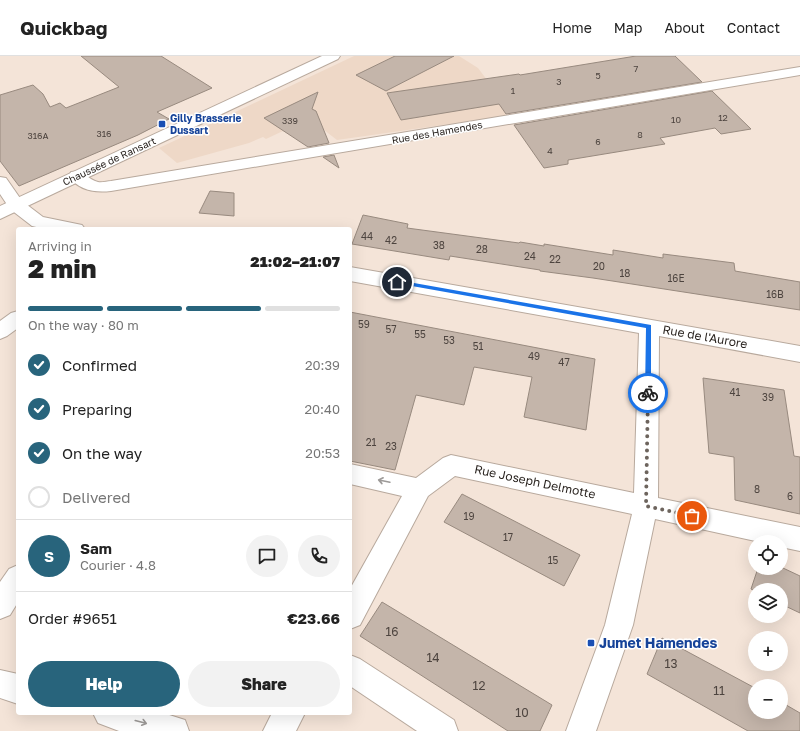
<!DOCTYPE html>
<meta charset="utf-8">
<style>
:root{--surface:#fff;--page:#f2f2f2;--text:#222;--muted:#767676;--line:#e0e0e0;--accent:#28647c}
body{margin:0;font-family:"Golos Text",sans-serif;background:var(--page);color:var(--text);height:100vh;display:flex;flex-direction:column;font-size:15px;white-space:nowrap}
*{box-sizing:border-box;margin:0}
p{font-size:13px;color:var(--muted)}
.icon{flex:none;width:22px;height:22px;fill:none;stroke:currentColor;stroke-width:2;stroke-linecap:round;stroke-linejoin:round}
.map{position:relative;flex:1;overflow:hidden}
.side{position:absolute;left:16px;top:171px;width:336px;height:488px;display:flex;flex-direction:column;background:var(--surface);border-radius:4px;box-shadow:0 4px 16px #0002}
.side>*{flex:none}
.buttons{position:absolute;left:748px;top:479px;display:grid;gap:8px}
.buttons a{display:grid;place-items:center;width:40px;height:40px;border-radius:50%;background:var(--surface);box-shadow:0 4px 16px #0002;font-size:20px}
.pin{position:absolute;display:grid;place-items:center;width:34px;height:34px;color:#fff;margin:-17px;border:2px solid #fff;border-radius:50%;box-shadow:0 1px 4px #0007}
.courier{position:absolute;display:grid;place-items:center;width:40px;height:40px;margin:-20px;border:3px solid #1a73e8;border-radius:50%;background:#fff;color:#222;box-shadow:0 1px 5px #0007}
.summary em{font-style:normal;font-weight:800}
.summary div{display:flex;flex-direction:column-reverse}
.summary{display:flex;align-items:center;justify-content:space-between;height:68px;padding:0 12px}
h1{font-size:26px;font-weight:800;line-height:30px}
.bar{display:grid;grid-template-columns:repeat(4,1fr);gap:6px 4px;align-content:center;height:48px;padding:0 12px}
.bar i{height:5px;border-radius:3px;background:var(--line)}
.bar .active{background:var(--accent)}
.bar p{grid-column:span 4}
.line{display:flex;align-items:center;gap:10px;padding:0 12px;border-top:1px solid var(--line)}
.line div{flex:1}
.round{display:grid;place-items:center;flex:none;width:42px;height:42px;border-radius:21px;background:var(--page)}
ol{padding:0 12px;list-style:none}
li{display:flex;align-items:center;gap:12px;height:44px}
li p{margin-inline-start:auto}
li .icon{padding:4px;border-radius:50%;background:var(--accent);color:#fff;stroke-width:4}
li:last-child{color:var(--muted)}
li i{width:22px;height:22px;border:2px solid var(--line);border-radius:50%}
.button{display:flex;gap:8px;margin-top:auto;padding:8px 12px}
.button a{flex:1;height:46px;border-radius:24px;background:var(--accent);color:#fff;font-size:16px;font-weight:800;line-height:46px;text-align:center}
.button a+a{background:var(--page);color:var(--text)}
header{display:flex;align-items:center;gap:24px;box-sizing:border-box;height:56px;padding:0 20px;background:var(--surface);border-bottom:1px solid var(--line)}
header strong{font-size:19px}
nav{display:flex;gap:22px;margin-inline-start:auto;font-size:14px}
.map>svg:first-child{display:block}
.built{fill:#eed8c7}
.building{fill:#c4b5aa;stroke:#988a7f}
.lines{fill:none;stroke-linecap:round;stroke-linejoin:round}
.minor-casing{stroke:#b8a99d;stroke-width:2}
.secondary-casing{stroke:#b8a99d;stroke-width:2}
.minor{fill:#fff;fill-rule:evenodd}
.secondary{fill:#fff;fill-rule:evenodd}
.oneway{stroke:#9d9a98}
.route{fill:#1a73e8}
.done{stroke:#6d645d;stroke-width:4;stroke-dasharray:0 7.2}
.transit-dot{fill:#1a4fb4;stroke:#fff;stroke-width:1.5}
.labels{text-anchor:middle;stroke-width:3;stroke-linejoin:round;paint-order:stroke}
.far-number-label{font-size:9px;fill:#4d443f}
.far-transit-label{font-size:10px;font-weight:bold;fill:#164399;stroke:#fff;text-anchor:start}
.far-street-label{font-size:10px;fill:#251f1b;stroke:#fff}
.number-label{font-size:10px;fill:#4d443f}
.street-label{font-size:12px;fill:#251f1b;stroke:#fff}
.near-number-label{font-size:12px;fill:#4d443f}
.near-transit-label{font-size:14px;font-weight:bold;fill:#164399;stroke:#fff;text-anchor:start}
</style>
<header>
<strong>Quickbag</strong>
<nav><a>Home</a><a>Map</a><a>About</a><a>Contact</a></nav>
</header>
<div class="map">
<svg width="800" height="675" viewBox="0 0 800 675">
<rect width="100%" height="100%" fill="#f4e4d8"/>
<!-- built -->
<polygon class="built" points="354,0 459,0 478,12 500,41 506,60 337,84 324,74 291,80 283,75 266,83 263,81 249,87 177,107 159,92"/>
<!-- building -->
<g class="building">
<polygon points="81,0 161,0 212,32 157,56 169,63 138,79 19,130 0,105 0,39 33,29 43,38 50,51 60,47 66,52 119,31"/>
<polygon points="395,0 454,0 386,35 356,19"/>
<polygon points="636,0 675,0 702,26 506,58 499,48 401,64 387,37 519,18 520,19"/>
<polygon points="712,35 751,73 721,78 715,72 660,82 665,88 568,104 568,108 544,112 514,69"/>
<polygon points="318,36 312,53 316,55 329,87 308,91 264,62"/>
<polygon points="334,99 339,112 323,101"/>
<polygon points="210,135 234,137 234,160 199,157"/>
<polygon points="363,159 408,168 407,172 519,187 520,186 544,190 544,188 613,199 613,194 663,202 663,198 734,207 735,215 800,226 800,254 593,222 540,215 540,214 450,200 449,204 352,188"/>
<polygon points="350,256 595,303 586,374 524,361 532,321 474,311 464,349 416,339 395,414 350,405"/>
<polygon points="703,322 784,334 794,400 800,401 800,458 735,444 734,401 709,397"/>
<polygon points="462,438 580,499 564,530 444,466"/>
<polygon points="758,512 783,512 800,520 800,557 781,548 781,534 755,534 755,535 751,533"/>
<polygon points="382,546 552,649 540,675 508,675 360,580"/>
<polygon points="662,582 755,632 755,656 781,656 781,646 800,657 800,675 748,675 647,618"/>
</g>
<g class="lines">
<defs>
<g id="minor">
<path d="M 800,11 L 800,19 L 111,135 C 95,137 78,134 69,120 L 71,116 C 85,113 86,123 98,126 C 102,127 107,125 111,125 Z"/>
<polygon points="0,121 6,122 22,145 43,161 82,169 85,173 45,173 32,170 10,153 0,138"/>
<polygon points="350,211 800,290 800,306 659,280 658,442 800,471 800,495 781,491 781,486 760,486 655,463 633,569 596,675 566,675 605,569 632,458 455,420 428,440 360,569 350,573 350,533 402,440 350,428 350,408 416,422 443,402 451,399 634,437 639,277 350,225"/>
<polygon points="18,255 18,272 7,280 0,283 0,265 11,257"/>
<polygon points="18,509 18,546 10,559 0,563 0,526 9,513"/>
<polygon points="350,599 360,603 454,664 458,675 417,675 350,630"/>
<polygon points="0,614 18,618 18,648 0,642"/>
<polygon points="93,657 163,657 185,664 189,675 119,675 98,667"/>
<polygon points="272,657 305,657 296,675 263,675"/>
</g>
<polygon id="secondary" points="322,0 340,0 338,3 0,163 0,150"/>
</defs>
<!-- minor casing -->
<use href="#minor" class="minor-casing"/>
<!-- secondary casing -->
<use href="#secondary" class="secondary-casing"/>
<!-- minor -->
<use href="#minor" class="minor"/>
<!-- secondary -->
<use href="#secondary" class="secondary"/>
</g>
<!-- one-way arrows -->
<defs><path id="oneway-shaft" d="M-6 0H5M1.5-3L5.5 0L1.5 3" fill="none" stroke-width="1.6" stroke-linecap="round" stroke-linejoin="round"/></defs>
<g class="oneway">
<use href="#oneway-shaft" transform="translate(384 425) rotate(-168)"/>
<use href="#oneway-shaft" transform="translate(141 666) rotate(15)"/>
</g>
<!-- route -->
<polygon class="route" points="397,224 651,269 651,337 648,339 645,337 646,272 395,227 394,226"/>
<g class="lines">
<!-- done -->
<polyline class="done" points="648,337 646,450 692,460"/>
</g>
<!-- markers -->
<g class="transit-dot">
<rect x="158" y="64" width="8" height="8" rx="2"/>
<rect x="587" y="583" width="8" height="8" rx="2"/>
</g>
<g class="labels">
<!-- far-number labels -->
<g class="far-number-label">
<text x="636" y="16">7</text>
<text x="598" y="23">5</text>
<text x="559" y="29">3</text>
<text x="513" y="38">1</text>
<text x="723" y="65">12</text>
<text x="676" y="67">10</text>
<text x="290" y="68">339</text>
<text x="104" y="81">316</text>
<text x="640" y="82">8</text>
<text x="38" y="83">316A</text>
<text x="598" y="89">6</text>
<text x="550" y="98">4</text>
</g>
<!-- far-transit labels -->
<g class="far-transit-label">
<text x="170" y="66">Gilly Brasserie<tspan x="170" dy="12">Dussart</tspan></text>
</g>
<!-- far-street labels -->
<g class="far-street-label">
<text transform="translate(437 76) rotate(-10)" y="4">Rue des Hamendes</text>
<text transform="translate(109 105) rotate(-25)" y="4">Chaussée de Ransart</text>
</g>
<!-- number labels -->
<g class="number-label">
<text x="367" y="184">44</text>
<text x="391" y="188">42</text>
<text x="439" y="193">38</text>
<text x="482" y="197">28</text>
<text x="530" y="204">24</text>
<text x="555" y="207">22</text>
<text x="599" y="214">20</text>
<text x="625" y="221">18</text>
<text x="676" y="226">16E</text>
<text x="775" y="242">16B</text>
<text x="364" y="272">59</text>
<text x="391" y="277">57</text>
<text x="420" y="282">55</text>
<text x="449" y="288">53</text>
<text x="478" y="294">51</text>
<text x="534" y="304">49</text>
<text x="564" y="310">47</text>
<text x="735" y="340">41</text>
<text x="768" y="345">39</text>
<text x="371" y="390">21</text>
<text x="391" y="394">23</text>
<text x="757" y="437">8</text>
<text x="790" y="444">6</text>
<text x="469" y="464">19</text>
<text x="508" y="485">17</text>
<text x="553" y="508">15</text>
</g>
<!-- street labels -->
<g class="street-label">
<text transform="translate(705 281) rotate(10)" y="4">Rue de l'Aurore</text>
<text transform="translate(535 426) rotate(12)" y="4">Rue Joseph Delmotte</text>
</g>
<!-- near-number labels -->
<g class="near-number-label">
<text x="392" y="580">16</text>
<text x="433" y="606">14</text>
<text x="671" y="612">13</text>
<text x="479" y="634">12</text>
<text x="719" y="639">11</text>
<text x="522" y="661">10</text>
</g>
<!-- near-transit labels -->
<g class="near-transit-label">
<text x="599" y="592">Jumet Hamendes</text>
</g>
</g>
</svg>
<div class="buttons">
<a><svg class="icon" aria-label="locate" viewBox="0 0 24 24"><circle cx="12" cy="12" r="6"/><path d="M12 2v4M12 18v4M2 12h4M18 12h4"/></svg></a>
<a><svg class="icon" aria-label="layers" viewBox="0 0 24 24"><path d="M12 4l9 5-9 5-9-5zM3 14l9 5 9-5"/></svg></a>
<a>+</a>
<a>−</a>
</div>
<div class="pin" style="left:692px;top:460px;background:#ea580c"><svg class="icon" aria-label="bag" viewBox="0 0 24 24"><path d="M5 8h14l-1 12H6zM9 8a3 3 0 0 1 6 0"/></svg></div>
<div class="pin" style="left:397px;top:226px;background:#1f2937"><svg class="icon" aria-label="home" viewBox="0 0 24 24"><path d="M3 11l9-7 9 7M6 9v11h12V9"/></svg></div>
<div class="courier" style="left:648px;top:337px"><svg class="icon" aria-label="bike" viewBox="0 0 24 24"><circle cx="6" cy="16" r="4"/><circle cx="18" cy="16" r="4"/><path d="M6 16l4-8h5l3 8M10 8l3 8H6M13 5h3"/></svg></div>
<section class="side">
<div class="summary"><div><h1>2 min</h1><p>Arriving in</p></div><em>21:02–21:07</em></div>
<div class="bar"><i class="active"></i><i class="active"></i><i class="active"></i><i></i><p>On the way · 80 m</p></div>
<ol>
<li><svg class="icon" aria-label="check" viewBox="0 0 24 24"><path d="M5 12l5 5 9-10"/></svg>Confirmed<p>20:39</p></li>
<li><svg class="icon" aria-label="check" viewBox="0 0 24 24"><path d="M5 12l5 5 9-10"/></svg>Preparing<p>20:40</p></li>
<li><svg class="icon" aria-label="check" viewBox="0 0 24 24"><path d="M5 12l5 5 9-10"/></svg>On the way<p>20:53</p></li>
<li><i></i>Delivered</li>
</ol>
<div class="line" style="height:72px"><b class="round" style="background:var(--accent);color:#fff">S</b><div><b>Sam</b><p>Courier · 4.8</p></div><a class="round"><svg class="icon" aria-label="chat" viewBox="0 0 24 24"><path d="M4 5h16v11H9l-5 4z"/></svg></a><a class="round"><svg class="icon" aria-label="phone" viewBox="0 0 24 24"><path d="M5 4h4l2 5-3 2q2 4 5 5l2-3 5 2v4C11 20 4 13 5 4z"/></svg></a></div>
<div class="line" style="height:52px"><div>Order #9651</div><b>€23.66</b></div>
<div class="button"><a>Help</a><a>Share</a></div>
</section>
</div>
